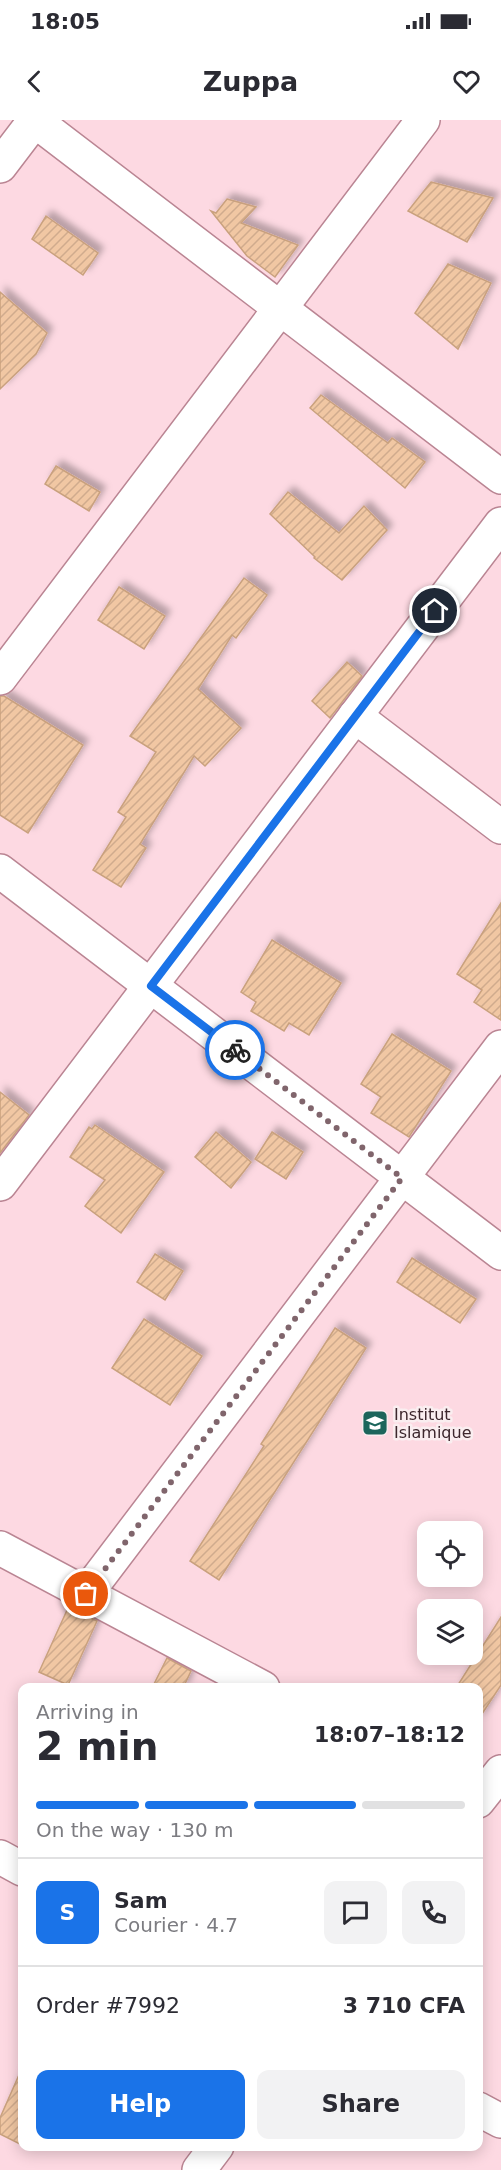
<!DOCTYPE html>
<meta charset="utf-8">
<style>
:root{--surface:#fff;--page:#f2f2f3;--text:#2b2b33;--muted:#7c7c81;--line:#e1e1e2;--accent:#1a73e8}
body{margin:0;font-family:"DejaVu Sans",sans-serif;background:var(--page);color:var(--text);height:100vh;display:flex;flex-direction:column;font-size:22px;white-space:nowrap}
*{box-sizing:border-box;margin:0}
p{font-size:20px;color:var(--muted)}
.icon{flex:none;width:33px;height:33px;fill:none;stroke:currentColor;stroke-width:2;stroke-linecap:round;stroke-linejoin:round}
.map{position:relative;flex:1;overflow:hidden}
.drawer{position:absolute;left:18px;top:1563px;width:465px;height:468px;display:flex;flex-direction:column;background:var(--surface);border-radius:12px;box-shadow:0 3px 15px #0003}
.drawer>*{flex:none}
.controls{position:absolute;left:417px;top:1401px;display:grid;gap:12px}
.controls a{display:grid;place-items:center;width:66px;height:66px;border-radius:12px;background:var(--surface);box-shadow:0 3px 15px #0003;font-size:30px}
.pin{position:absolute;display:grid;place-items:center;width:51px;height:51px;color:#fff;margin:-26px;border:3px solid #fff;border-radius:50%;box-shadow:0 2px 6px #0007}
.courier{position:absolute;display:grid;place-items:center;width:60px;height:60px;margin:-30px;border:4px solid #1a73e8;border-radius:50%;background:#fff;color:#222;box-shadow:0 2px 8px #0007}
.headline em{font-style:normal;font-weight:700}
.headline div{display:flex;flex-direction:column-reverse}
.headline{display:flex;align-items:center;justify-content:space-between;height:102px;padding:0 18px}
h1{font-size:39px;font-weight:700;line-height:45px}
.bar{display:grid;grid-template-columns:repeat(4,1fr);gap:9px 6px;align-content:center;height:72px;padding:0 18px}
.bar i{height:8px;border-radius:4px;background:var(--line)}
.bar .selected{background:var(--accent)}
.bar p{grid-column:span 4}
.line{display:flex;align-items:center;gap:15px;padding:0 18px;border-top:2px solid var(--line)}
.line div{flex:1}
.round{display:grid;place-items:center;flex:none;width:63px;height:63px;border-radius:12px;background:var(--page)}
.primary-button{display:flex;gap:12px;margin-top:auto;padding:12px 18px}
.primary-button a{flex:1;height:69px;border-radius:12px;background:var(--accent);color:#fff;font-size:24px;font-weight:700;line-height:69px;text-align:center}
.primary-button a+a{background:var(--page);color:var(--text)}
.status{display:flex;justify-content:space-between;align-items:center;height:42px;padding:0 30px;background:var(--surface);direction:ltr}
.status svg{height:16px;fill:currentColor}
header{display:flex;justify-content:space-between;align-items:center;height:78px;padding:0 18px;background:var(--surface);font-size:27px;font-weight:700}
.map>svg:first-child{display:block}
.building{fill:url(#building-hatch);stroke:#c9a17e;stroke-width:1.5;filter:url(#shadow)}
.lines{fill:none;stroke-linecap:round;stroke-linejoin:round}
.minor-casing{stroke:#ba8593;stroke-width:36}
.minor{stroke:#fff;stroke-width:33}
.done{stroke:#80656c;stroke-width:6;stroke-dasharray:0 10.8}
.route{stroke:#1a73e8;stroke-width:8}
.labels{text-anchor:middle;stroke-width:5;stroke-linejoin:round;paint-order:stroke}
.poi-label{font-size:16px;fill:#3d272d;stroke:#faeef0;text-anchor:start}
</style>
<div class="status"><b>18:05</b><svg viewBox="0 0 49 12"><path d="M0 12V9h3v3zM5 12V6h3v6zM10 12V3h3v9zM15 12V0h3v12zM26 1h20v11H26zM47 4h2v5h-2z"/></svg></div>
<header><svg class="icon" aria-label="back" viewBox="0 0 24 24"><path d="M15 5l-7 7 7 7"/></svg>Zuppa<svg class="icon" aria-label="heart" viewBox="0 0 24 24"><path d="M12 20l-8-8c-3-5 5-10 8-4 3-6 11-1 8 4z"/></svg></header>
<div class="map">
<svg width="501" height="2050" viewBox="0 0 501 2050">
<defs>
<pattern id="building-hatch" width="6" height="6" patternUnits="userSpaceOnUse" patternTransform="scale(1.5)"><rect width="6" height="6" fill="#f1c7a3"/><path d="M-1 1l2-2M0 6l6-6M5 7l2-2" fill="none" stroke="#d0ab8d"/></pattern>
<filter id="shadow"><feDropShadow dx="5.5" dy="-5.5" stdDeviation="3" flood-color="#0004"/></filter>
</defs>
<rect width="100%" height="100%" fill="#fdd9e2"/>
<!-- building -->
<g class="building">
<polygon points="431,62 493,78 467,122 408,91"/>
<polygon points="227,79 256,87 241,103 298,125 275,157 247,136 211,91 216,93"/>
<polygon points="46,96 98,133 83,155 32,119"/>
<polygon points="448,144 491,163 458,229 415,193"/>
<polygon points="0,172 47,213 36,234 0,269"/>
<polygon points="321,275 388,323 392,318 425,342 405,368 310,288"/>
<polygon points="56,346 100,372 89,391 45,364"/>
<polygon points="288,372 339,413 364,386 387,410 342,460 314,438 315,437 270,394"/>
<polygon points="244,458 267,475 236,518 232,515 198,569 241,608 205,646 194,636 140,724 146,728 121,767 93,750 126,697 118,692 156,632 130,616"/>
<polygon points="119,467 165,496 144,529 98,500"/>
<polygon points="347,542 362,556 330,598 312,581"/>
<polygon points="0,576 4,576 83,625 28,713 0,695"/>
<polygon points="501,783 501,900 474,882 482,870 457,854"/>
<polygon points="272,820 341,863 309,915 289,903 284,911 251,891 256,882 241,872"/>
<polygon points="392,914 451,951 409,1017 371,993 381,977 361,964"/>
<polygon points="0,972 29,995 0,1033"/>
<polygon points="95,1005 164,1052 121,1113 85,1086 105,1060 70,1037 89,1007 92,1009"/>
<polygon points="216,1012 251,1042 231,1068 195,1037"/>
<polygon points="272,1012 303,1032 286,1059 255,1039"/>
<polygon points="155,1134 183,1151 165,1180 137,1162"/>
<polygon points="412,1138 476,1179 460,1203 397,1162"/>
<polygon points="144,1199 202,1236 170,1285 112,1248"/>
<polygon points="335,1208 366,1228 219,1460 190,1441 264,1326 261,1324"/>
<polygon points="68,1488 97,1501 68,1565 39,1552"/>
<polygon points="501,1497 501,1565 478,1600 478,1568 456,1568"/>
<polygon points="167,1538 191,1551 183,1568 152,1568"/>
<polygon points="22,1948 22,2025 0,2014 0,1998"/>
</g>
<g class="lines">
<defs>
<g id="minor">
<polyline points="34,0 501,357"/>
<polyline points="0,46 35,0"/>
<polyline points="0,558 423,0"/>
<polyline points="355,596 501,707"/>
<polyline points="0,751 501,1133"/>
<polyline points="0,1064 501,404"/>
<polyline points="0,1428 263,1568"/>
<polyline points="86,1474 501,927"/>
<polyline points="478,1681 501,1652"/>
<polyline points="0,1737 22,1749"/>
<polyline points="478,1989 501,2001"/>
<polyline points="199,2050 217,2026"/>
</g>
</defs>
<!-- minor casing -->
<use href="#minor" class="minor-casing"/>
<!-- minor -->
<use href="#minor" class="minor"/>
</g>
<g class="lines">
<!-- done -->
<polyline class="done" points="86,1474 402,1058 235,930"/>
<!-- route -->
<polyline class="route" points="235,930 151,866 435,491"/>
</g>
<!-- icons -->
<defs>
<symbol id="university-square" viewBox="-11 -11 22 22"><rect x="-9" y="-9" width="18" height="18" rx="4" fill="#1c655b" stroke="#faeef0"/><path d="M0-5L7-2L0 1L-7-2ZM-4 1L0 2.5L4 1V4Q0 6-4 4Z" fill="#fff"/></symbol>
</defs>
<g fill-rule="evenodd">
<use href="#university-square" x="360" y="1288" width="30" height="30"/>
</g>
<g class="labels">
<!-- poi labels -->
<g class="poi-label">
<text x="394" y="1300">Institut<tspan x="394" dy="18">Islamique</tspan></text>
</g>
</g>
</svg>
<div class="controls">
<a><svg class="icon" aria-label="locate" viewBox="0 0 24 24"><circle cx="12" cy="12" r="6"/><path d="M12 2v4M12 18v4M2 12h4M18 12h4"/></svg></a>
<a><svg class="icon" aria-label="layers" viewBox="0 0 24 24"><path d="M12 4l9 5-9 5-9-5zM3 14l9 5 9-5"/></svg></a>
</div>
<div class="pin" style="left:86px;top:1474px;background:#ea580c"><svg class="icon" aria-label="bag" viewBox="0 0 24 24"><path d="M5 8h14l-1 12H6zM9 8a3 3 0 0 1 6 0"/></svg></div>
<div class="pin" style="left:435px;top:491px;background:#1f2937"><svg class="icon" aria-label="home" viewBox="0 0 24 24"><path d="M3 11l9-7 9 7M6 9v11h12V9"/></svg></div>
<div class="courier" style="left:235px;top:930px"><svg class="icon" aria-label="bike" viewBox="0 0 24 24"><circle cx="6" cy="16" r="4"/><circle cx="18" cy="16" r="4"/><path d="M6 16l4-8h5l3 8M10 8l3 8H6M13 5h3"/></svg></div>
<section class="drawer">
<div class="headline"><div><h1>2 min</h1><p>Arriving in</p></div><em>18:07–18:12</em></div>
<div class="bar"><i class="selected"></i><i class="selected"></i><i class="selected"></i><i></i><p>On the way · 130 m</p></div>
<div class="line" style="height:108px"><b class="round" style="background:var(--accent);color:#fff">S</b><div><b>Sam</b><p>Courier · 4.7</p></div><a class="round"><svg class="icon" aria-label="chat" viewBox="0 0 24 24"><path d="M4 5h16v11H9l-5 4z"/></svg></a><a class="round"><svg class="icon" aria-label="phone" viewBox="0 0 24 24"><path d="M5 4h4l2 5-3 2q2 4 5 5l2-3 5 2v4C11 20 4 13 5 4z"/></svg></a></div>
<div class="line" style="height:78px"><div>Order #7992</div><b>3 710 CFA</b></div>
<div class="primary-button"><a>Help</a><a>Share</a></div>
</section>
</div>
